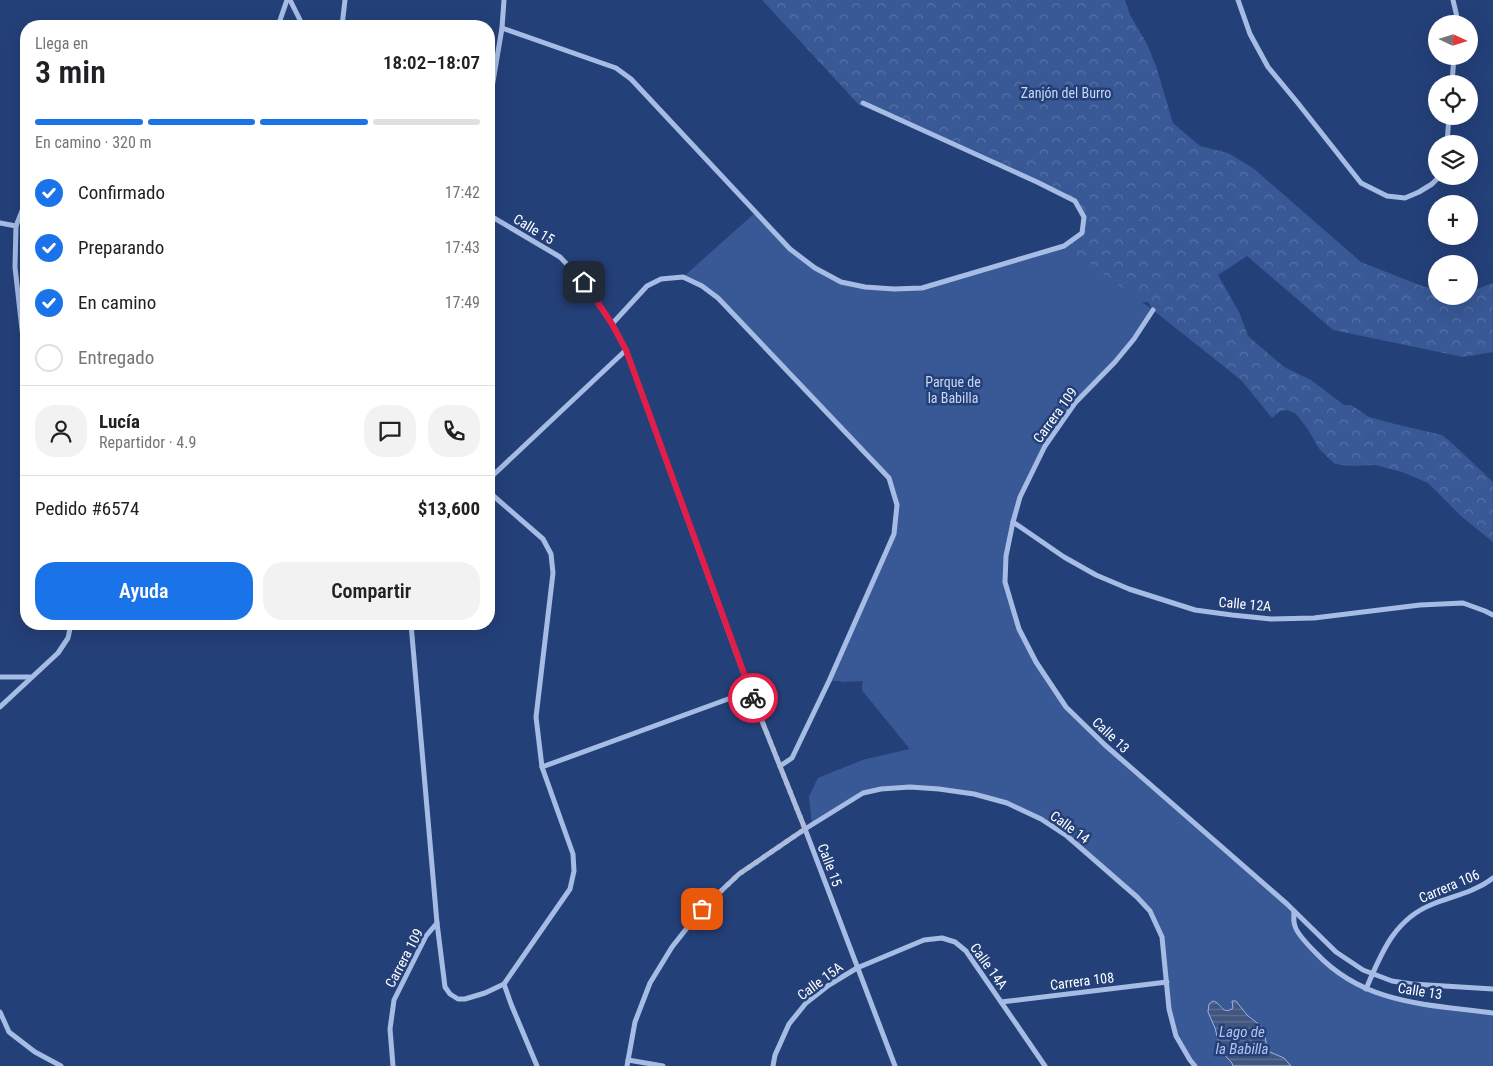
<!DOCTYPE html>
<html lang="es">
<meta charset="utf-8">
<style>
:root{--surface:#fff;--page:#f2f2f2;--text:#202124;--muted:#757577;--line:#e0e0e0;--accent:#1a73e8}
body{margin:0;font-family:"Roboto Condensed",sans-serif;background:var(--page);color:var(--text);height:100vh;display:flex;flex-direction:column;font-size:19px;white-space:nowrap}
*{box-sizing:border-box;margin:0}
p{font-size:16px;color:var(--muted)}
.icon{flex:none;width:28px;height:28px;fill:none;stroke:currentColor;stroke-width:2;stroke-linecap:round;stroke-linejoin:round}
.map{position:relative;flex:1;overflow:hidden}
.panel{position:absolute;left:20px;top:20px;width:475px;height:610px;display:flex;flex-direction:column;background:var(--surface);border-radius:20px;box-shadow:0 5px 20px #0002}
.panel>*{flex:none}
.needle{width:32px;rotate:94deg}
.controls{position:absolute;left:1428px;top:15px;display:grid;gap:10px}
.controls a{display:grid;place-items:center;width:50px;height:50px;border-radius:50%;background:var(--surface);box-shadow:0 5px 20px #0002;font-size:25px}
.pin{position:absolute;display:grid;place-items:center;width:42px;height:42px;color:#fff;margin:-21px;border-radius:10px;box-shadow:0 2px 8px #0006}
.courier{position:absolute;display:grid;place-items:center;width:50px;height:50px;margin:-25px;border:4px solid #e11d48;border-radius:50%;background:#fff;color:#222;box-shadow:0 1px 6px #0007}
.overview em{font-style:normal;font-weight:600}
.overview div{display:flex;flex-direction:column-reverse}
.overview{display:flex;align-items:center;justify-content:space-between;height:85px;padding:0 15px}
h1{font-size:32px;font-weight:600;line-height:38px}
.bar{display:grid;grid-template-columns:repeat(4,1fr);gap:8px 5px;align-content:center;height:60px;padding:0 15px}
.bar i{height:6px;border-radius:4px;background:var(--line)}
.bar .active{background:var(--accent)}
.bar p{grid-column:span 4}
.line{display:flex;align-items:center;gap:12px;padding:0 15px;border-top:1px solid var(--line)}
.line div{flex:1}
.round{display:grid;place-items:center;flex:none;width:52px;height:52px;border-radius:20px;background:var(--page)}
ol{padding:0 15px;list-style:none}
li{display:flex;align-items:center;gap:15px;height:55px}
li p{margin-inline-start:auto}
li .icon{padding:5px;border-radius:50%;background:var(--accent);color:#fff;stroke-width:4}
li:last-child{color:var(--muted)}
li i{width:28px;height:28px;border:2px solid var(--line);border-radius:50%}
.cta{display:flex;gap:10px;margin-top:auto;padding:10px 15px}
.cta a{flex:1;height:58px;border-radius:20px;background:var(--accent);color:#fff;font-size:20px;font-weight:600;line-height:58px;text-align:center}
.cta a+a{background:var(--page);color:var(--text)}
.map>svg:first-child{display:block}
.forest{fill:url(#forest-crowns)}
.green{fill:#385896}
.water{fill:url(#water-rules);stroke:#9bb5e4}
.lines{fill:none;stroke-linecap:round;stroke-linejoin:round}
.minor{stroke:#a6bce4;stroke-width:5}
.done{stroke:#b2bcd0;stroke-width:5;stroke-dasharray:0 9}
.route{stroke:#e11d48;stroke-width:6}
.labels{text-anchor:middle;stroke-width:5;stroke-linejoin:round;paint-order:stroke}
.park-label{font-size:14px;fill:#c9d8f3;stroke:#244079}
.street-label{font-size:14px;fill:#fff;stroke:#244079}
.water-label{font-size:15px;font-style:italic;fill:#b1c6ec;stroke:#244079}
</style>
<div class="map">
<svg width="1493" height="1066" viewBox="0 0 1493 1066">
<defs>
<pattern id="forest-crowns" width="20" height="18" patternUnits="userSpaceOnUse" patternTransform="scale(1.25)"><rect width="20" height="18" fill="#385896"/><path d="M2 6a3 3 0 1 1 6 0M12 15a3 3 0 1 1 6 0" fill="none" stroke="#5671a6"/></pattern>
<pattern id="water-rules" width="6" height="5" patternUnits="userSpaceOnUse" patternTransform="scale(1.25)"><rect width="6" height="5" fill="#41567f"/><path d="M0 2.5h6" fill="none" stroke="#5e6f92"/></pattern>
</defs>
<rect width="100%" height="100%" fill="#244079"/>
<!-- forest -->
<polygon class="forest" points="762,0 1125,0 1130,15 1147,44 1156,66 1173,123 1200,146 1228,153 1253,168 1361,262 1422,286 1436,289 1436,296 1469,296 1469,292 1493,283 1493,352 1463,357 1333,330 1247,256 1218,275 1239,312 1248,336 1284,367 1311,380 1344,405 1351,405 1369,417 1391,423 1442,435 1453,444 1493,482 1493,542 1462,517 1428,483 1402,472 1375,465 1350,466 1335,464 1320,450 1307,428 1295,413 1287,410 1280,411 1272,418 1241,380 1153,310 1148,302 1142,302 1045,446 1020,497 1006,556 1005,582 1019,629 1066,707 1295,936 1302,949 1493,1066 1162,937 1150,911 1067,836 1041,819 1007,803 974,794 910,787 809,797 818,778 863,760 910,749 862,690 863,681 841,682 894,534 897,505 888,478 791,249 815,268 841,282 865,287 922,288 1064,246 1082,233 1084,217 1075,201 863,104 860,106"/>
<!-- green -->
<polygon class="green" points="756,212 791,249 815,268 841,282 865,287 922,288 1064,246 1153,310 1134,339 1075,403 1045,446 1020,497 1006,556 1005,582 1019,629 1066,707 1294,911 1295,927 1307,943 1343,976 1385,996 1493,1013 1493,1066 1195,1066 1176,1036 1169,1009 1162,937 1150,911 1067,836 1041,819 1007,803 974,794 910,787 863,793 812,825 809,797 818,778 863,760 910,749 862,690 863,681 829,681 894,534 897,505 888,478 718,298 683,277"/>
<!-- water -->
<path class="water" d="M 1213,1001 C 1222,1003 1222,1016 1233,1008 L 1232,1001 L 1236,1001 L 1247,1015 L 1261,1026 L 1264,1030 L 1267,1048 L 1270,1052 L 1284,1058 L 1291,1066 L 1233,1066 L 1232,1063 L 1221,1051 L 1215,1028 L 1208,1012 L 1209,1004 Z"/>
<g class="lines">
<!-- minor -->
<g class="minor">
<polyline points="290,0 303,26"/>
<polyline points="1238,0 1250,34 1268,67 1297,102 1361,183 1387,196 1405,198 1419,192 1432,184 1440,176"/>
<polyline points="1453,0 1457,17 1456,24"/>
<polyline points="278,26 287,0"/>
<polyline points="342,26 345,0"/>
<polyline points="502,28 616,68 631,79 790,249 815,268 841,282 865,287 894,289 922,288 1064,246 1082,233 1084,217 1075,201 1037,182 863,103"/>
<polyline points="1452,84 1454,56"/>
<polyline points="489,105 502,28 504,0"/>
<polyline points="1447,144 1449,116"/>
<polyline points="26,201 16,226 15,267 26,365"/>
<polyline points="489,215 560,257 584,282 612,324 626,350 750,691 805,829 895,1066"/>
<polyline points="0,223 16,226"/>
<polyline points="1153,310 1134,339 1115,362 1075,403 1045,446 1020,497 1013,522 1006,556 1005,582 1019,629 1036,662 1066,707 1105,745 1287,904 1336,952 1363,970 1392,981 1412,984 1493,989"/>
<polyline points="612,324 647,286 661,279 683,277 702,286 718,298 889,478 897,505 894,534 829,681 792,758 780,766"/>
<polyline points="489,479 626,350"/>
<polyline points="1013,522 1064,557 1096,575 1129,589 1195,610 1232,615 1271,619 1314,618 1420,605 1463,603 1485,611 1493,615"/>
<polyline points="411,624 437,923 445,987 450,994 458,999 465,999 485,993 504,984 570,889 574,871 573,854 542,767 536,717 553,573 551,554 543,539 489,492"/>
<polyline points="0,677 30,677"/>
<polyline points="0,707 58,653 68,638 71,624"/>
<polyline points="542,767 750,691"/>
<path d="M 1294,911 C 1294,915 1293,922 1295,926 C 1297,934 1310,947 1316,953 C 1365,1005 1427,1004 1493,1013"/>
<polyline points="504,984 511,1004 537,1066"/>
<path d="M 1366,989 C 1381,954 1394,919 1433,904 C 1453,896 1475,892 1493,878"/>
<polyline points="1001,1002 1167,982"/>
<polyline points="0,1012 9,1032 35,1052 61,1066"/>
<polyline points="628,1060 663,1066"/>
<polyline points="393,1066 390,1029 394,1000 426,936 437,923"/>
<polyline points="627,1066 635,1022 650,983 672,947 702,909 739,874 805,829 863,793 881,789 910,787 939,789 974,794 1007,803 1041,819 1067,836 1137,897 1150,911 1162,937 1169,1009 1176,1036 1190,1060 1195,1066"/>
<polyline points="773,1066 775,1055 789,1024 806,1003 829,985 857,968 924,940 942,938 955,942 966,951 1045,1066"/>
</g>
</g>
<g class="lines">
<!-- done -->
<polyline class="done" points="702,909 739,874 805,829 753,698"/>
<!-- route -->
<polyline class="route" points="584,282 612,324 626,350 753,698"/>
</g>
<g class="labels">
<!-- park labels -->
<g class="park-label">
<text x="1066" y="98">Zanjón del Burro</text>
<text x="953" y="387">Parque de<tspan x="953" dy="16">la Babilla</tspan></text>
</g>
<!-- street labels -->
<g class="street-label">
<text transform="translate(534 229) rotate(31)" y="5">Calle 15</text>
<text transform="translate(1055 415) rotate(-54)" y="5">Carrera 109</text>
<text transform="translate(1245 604) rotate(5)" y="5">Calle 12A</text>
<text transform="translate(1111 735) rotate(43)" y="5">Calle 13</text>
<text transform="translate(1070 827) rotate(36)" y="5">Calle 14</text>
<text transform="translate(830 865) rotate(69)" y="5">Calle 15</text>
<text transform="translate(1449 886) rotate(-23)" y="5">Carrera 106</text>
<text transform="translate(404 958) rotate(-62)" y="5">Carrera 109</text>
<text transform="translate(989 966) rotate(54)" y="5">Calle 14A</text>
<text transform="translate(820 981) rotate(-37)" y="5">Calle 15A</text>
<text transform="translate(1082 981) rotate(-7)" y="5">Carrera 108</text>
<text transform="translate(1420 991) rotate(9)" y="5">Calle 13</text>
</g>
<!-- water labels -->
<g class="water-label">
<text x="1242" y="1037">Lago de<tspan x="1242" dy="17">la Babilla</tspan></text>
</g>
</g>
</svg>
<div class="controls">
<a><svg class="needle" viewBox="-14 -14 28 28"><path d="M0-13l5 13h-10z" fill="#e53935"/><path d="M0 13l5-13h-10z" fill="#757577"/></svg></a>
<a><svg class="icon" aria-label="locate" viewBox="0 0 24 24"><circle cx="12" cy="12" r="6"/><path d="M12 2v4M12 18v4M2 12h4M18 12h4"/></svg></a>
<a><svg class="icon" aria-label="layers" viewBox="0 0 24 24"><path d="M12 4l9 5-9 5-9-5zM3 14l9 5 9-5"/></svg></a>
<a>+</a>
<a>−</a>
</div>
<div class="pin" style="left:702px;top:909px;background:#ea580c"><svg class="icon" aria-label="bag" viewBox="0 0 24 24"><path d="M5 8h14l-1 12H6zM9 8a3 3 0 0 1 6 0"/></svg></div>
<div class="pin" style="left:584px;top:282px;background:#1f2937"><svg class="icon" aria-label="home" viewBox="0 0 24 24"><path d="M3 11l9-7 9 7M6 9v11h12V9"/></svg></div>
<div class="courier" style="left:753px;top:698px"><svg class="icon" aria-label="bike" viewBox="0 0 24 24"><circle cx="6" cy="16" r="4"/><circle cx="18" cy="16" r="4"/><path d="M6 16l4-8h5l3 8M10 8l3 8H6M13 5h3"/></svg></div>
<section class="panel">
<div class="overview"><div><h1>3 min</h1><p>Llega en</p></div><em>18:02–18:07</em></div>
<div class="bar"><i class="active"></i><i class="active"></i><i class="active"></i><i></i><p>En camino · 320 m</p></div>
<ol>
<li><svg class="icon" aria-label="check" viewBox="0 0 24 24"><path d="M5 12l5 5 9-10"/></svg>Confirmado<p>17:42</p></li>
<li><svg class="icon" aria-label="check" viewBox="0 0 24 24"><path d="M5 12l5 5 9-10"/></svg>Preparando<p>17:43</p></li>
<li><svg class="icon" aria-label="check" viewBox="0 0 24 24"><path d="M5 12l5 5 9-10"/></svg>En camino<p>17:49</p></li>
<li><i></i>Entregado</li>
</ol>
<div class="line" style="height:90px"><a class="round"><svg class="icon" aria-label="person" viewBox="0 0 24 24"><circle cx="12" cy="8" r="4"/><path d="M4 21q1-7 8-7t8 7"/></svg></a><div><b>Lucía</b><p>Repartidor · 4.9</p></div><a class="round"><svg class="icon" aria-label="chat" viewBox="0 0 24 24"><path d="M4 5h16v11H9l-5 4z"/></svg></a><a class="round"><svg class="icon" aria-label="phone" viewBox="0 0 24 24"><path d="M5 4h4l2 5-3 2q2 4 5 5l2-3 5 2v4C11 20 4 13 5 4z"/></svg></a></div>
<div class="line" style="height:65px"><div>Pedido #6574</div><b>$13,600</b></div>
<div class="cta"><a>Ayuda</a><a>Compartir</a></div>
</section>
</div>
